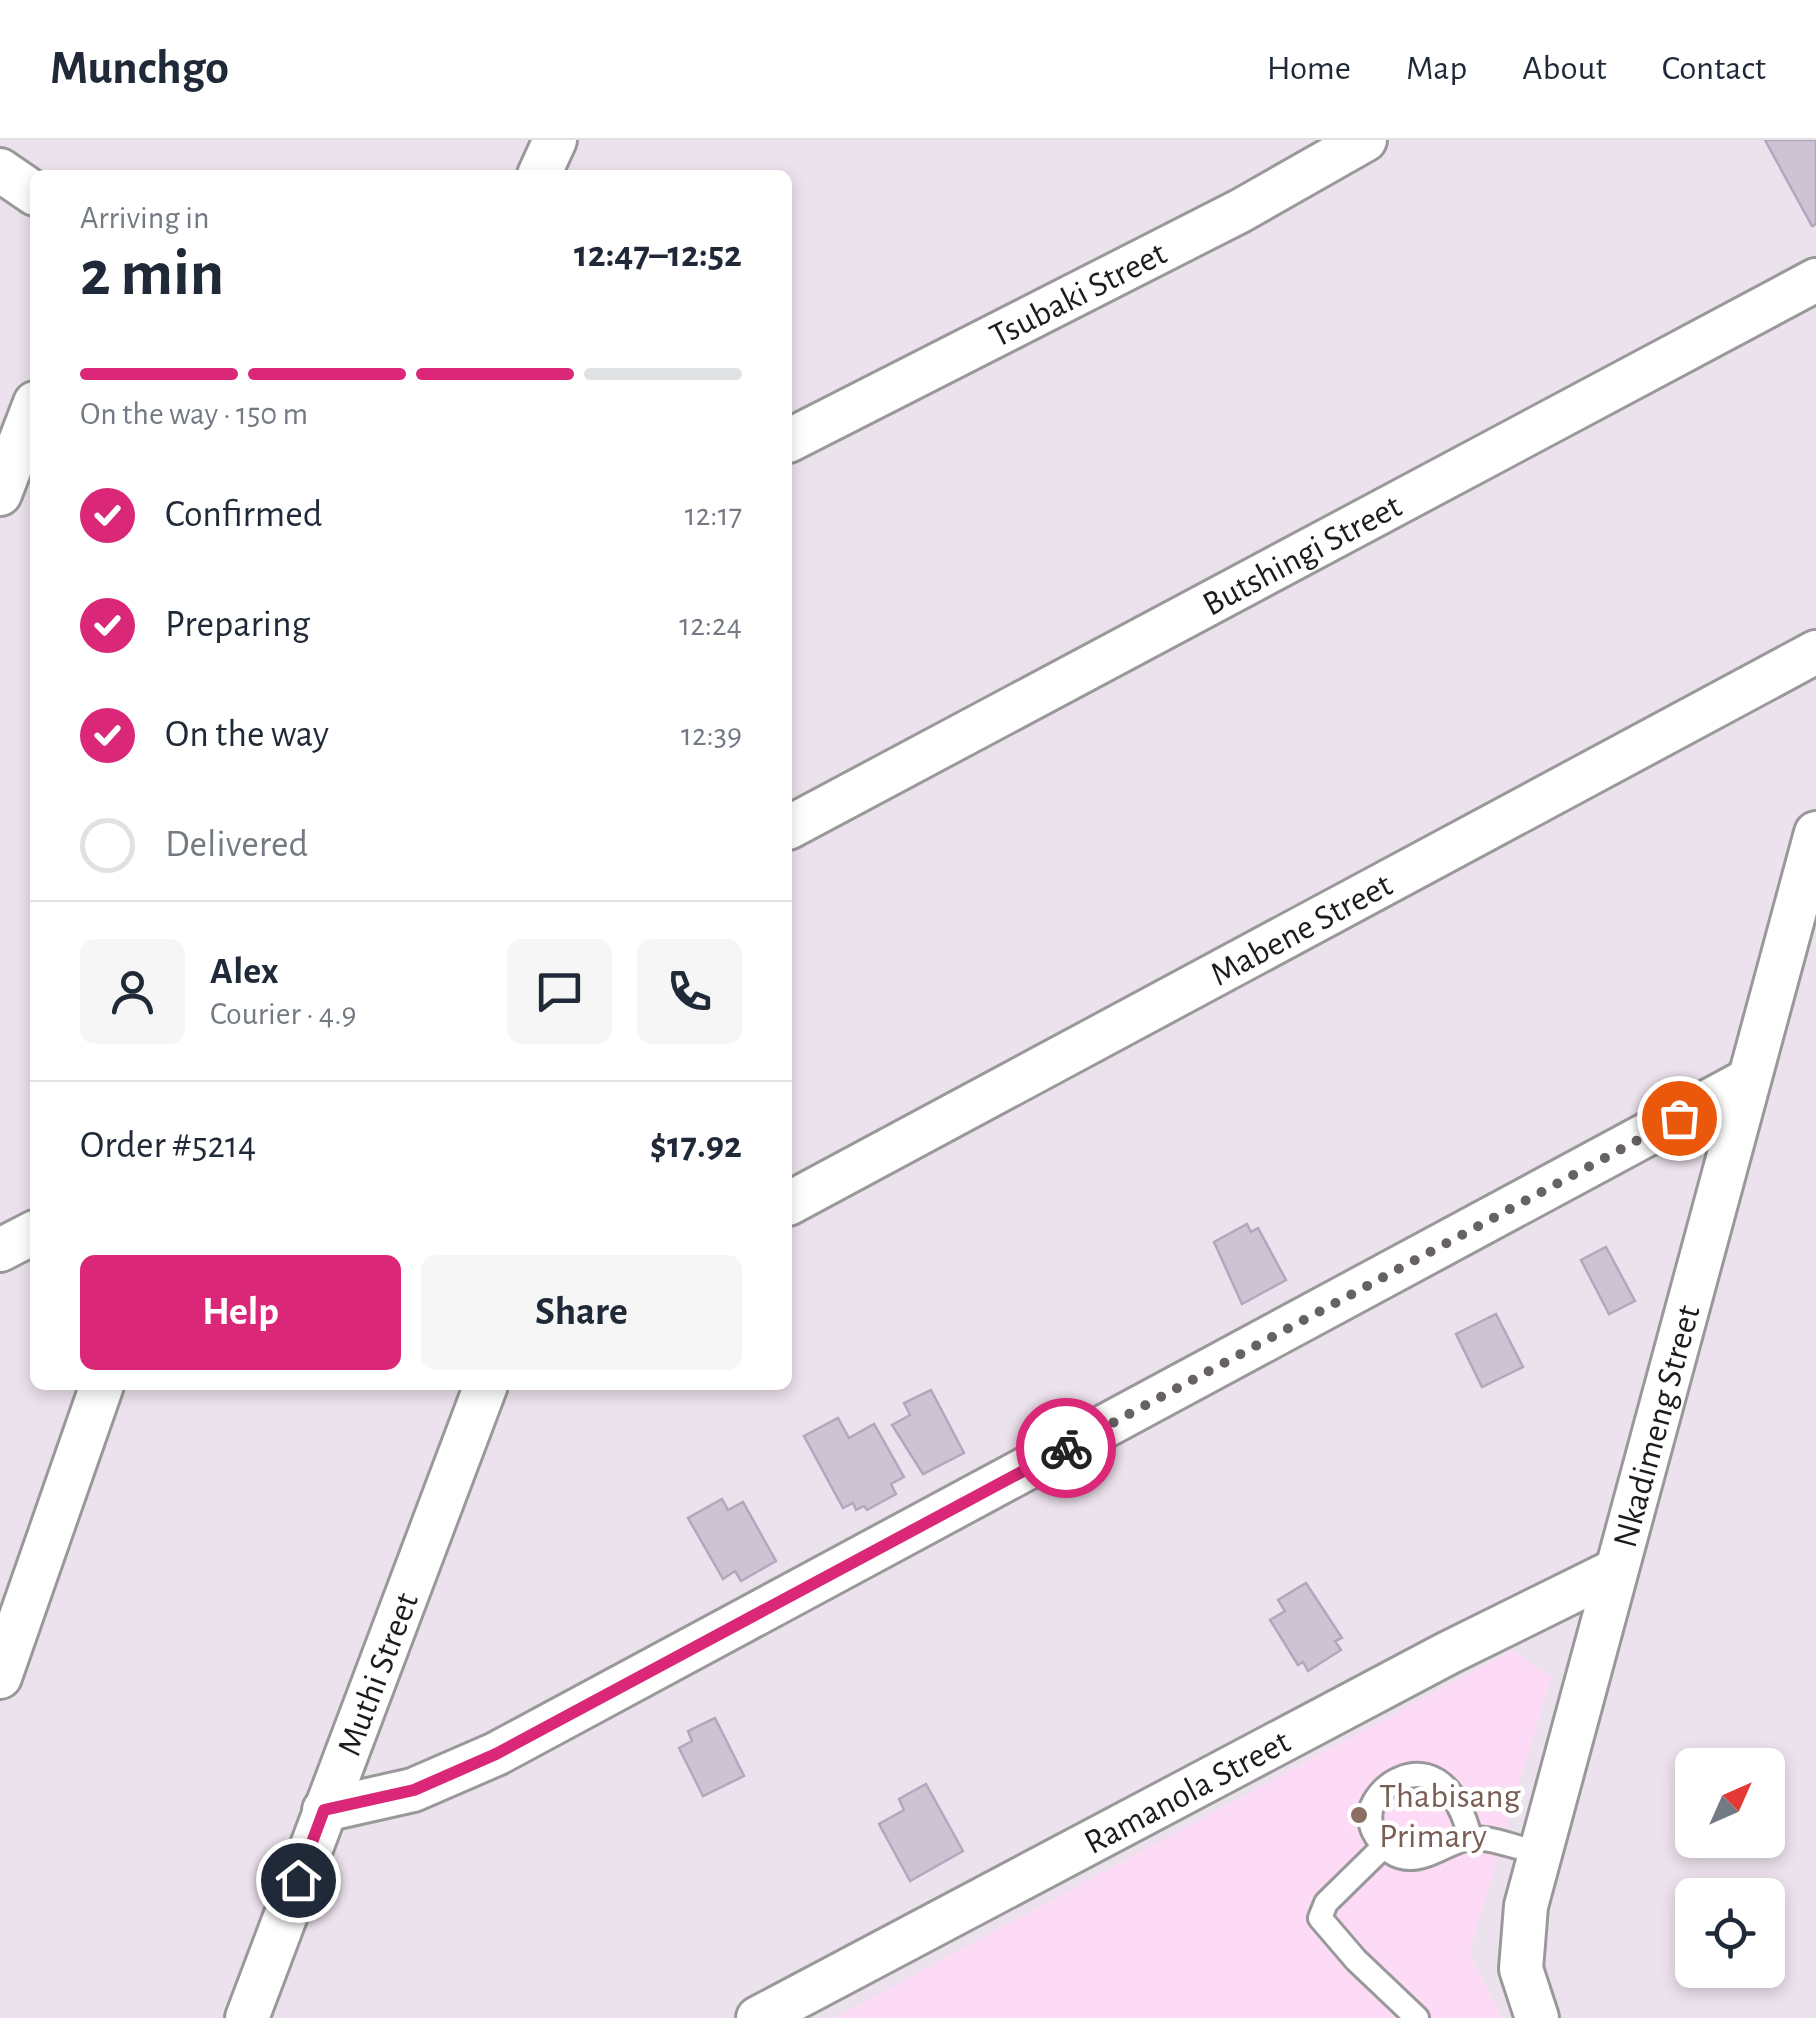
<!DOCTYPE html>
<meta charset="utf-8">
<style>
:root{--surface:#fff;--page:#f6f6f7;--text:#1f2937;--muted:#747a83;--line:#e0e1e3;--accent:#db2777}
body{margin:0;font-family:"Alegreya Sans",sans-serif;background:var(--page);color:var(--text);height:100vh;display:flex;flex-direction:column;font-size:38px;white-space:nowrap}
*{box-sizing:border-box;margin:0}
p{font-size:32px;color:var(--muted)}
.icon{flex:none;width:55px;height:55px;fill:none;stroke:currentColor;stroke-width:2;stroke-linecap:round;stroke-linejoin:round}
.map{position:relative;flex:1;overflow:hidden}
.details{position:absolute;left:30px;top:30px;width:762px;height:1220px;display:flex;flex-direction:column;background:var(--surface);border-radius:15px;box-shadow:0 5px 15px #0003}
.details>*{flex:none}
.needle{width:65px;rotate:45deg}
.buttons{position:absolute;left:1675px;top:1608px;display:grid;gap:20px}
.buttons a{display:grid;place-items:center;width:110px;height:110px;border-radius:15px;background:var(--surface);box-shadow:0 5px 15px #0003;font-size:50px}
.pin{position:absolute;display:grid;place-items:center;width:85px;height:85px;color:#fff;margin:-42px;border:5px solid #fff;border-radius:50%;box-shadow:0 2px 10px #0007}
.courier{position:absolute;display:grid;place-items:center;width:100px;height:100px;margin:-50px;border:8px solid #db2777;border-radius:50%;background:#fff;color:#222;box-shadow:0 2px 12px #0007}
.summary em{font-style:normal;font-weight:700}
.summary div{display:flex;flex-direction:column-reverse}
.summary{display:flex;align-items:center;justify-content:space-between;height:170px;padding:0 50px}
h1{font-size:65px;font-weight:700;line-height:75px}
.bar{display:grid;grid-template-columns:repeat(4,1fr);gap:15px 10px;align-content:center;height:120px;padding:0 50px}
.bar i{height:12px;border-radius:8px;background:var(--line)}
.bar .on{background:var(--accent)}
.bar p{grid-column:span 4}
.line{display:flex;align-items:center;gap:25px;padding:0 50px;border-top:2px solid var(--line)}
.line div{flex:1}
.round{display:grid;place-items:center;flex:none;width:105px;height:105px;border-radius:15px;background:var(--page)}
ol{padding:0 50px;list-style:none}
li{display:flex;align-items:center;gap:30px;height:110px}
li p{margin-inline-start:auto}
li .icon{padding:10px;border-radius:50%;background:var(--accent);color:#fff;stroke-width:4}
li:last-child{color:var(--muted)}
li i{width:55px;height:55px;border:5px solid var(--line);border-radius:50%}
.action{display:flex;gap:20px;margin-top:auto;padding:20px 50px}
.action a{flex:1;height:115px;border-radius:15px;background:var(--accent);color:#fff;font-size:40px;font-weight:700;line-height:115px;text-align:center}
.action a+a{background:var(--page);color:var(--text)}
header{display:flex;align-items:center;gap:60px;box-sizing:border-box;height:140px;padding:0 50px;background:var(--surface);border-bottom:2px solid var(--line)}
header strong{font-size:48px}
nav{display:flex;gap:55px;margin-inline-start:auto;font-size:35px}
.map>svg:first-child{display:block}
.education{fill:#fddbf6}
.building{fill:#cec3d3;stroke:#b5a6be;stroke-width:2.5}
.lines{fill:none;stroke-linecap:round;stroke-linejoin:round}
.service-casing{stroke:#999;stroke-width:28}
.minor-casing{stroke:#999;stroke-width:48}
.service{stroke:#fff;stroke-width:22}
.minor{stroke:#fff;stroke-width:42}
.done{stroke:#656165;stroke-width:10;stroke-dasharray:0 18}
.route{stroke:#db2777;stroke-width:12}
.education-dot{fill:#8d6e63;stroke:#fff;stroke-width:4}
.labels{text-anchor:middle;stroke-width:9;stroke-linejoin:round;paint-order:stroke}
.street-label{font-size:35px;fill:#1c1c1c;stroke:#fff}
.education-label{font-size:35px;fill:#785e54;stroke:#fff;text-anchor:start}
</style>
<header>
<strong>Munchgo</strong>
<nav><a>Home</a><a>Map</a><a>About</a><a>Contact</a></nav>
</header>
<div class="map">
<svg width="1816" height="1878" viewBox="0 0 1816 1878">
<rect width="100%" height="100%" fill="#ece2ed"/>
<!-- education -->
<polygon class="education" points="1512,1510 1551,1537 1469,1813 1502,1878 835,1878"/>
<!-- building -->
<g class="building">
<polygon points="1765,0 1816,0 1816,84 1812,86"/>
<polygon points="1247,1084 1251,1092 1258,1088 1286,1140 1242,1164 1214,1102"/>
<polygon points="1606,1107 1635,1161 1609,1174 1581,1120"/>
<polygon points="1496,1174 1523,1227 1482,1247 1456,1194"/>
<polygon points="931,1250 964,1313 923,1334 892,1285 910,1275 904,1263"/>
<polygon points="838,1278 849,1298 874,1284 904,1337 891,1344 896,1354 867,1370 864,1366 856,1370 853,1363 843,1368 804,1296"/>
<polygon points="722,1359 728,1370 743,1362 776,1421 741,1441 735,1431 723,1439 688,1378"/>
<polygon points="1306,1443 1342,1498 1335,1501 1341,1510 1308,1531 1303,1522 1298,1525 1270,1480 1285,1471 1278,1460"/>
<polygon points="715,1578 744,1636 703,1656 679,1608 692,1601 688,1591"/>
<polygon points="926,1644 963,1711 910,1741 879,1684 904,1670 899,1659"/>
</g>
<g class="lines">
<defs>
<g id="service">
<path d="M 1470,1697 C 1462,1665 1441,1621 1399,1639 C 1387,1644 1377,1655 1372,1666 C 1369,1676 1370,1687 1376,1696 C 1407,1744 1444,1699 1472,1698 C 1491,1697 1520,1709 1540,1713"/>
<polyline points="1383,1707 1326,1763 1320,1778 1356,1820 1417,1878"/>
</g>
<g id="minor">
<polyline points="0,30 35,54"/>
<polyline points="539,35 555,0"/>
<path id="s1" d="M 788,301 L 1240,71 L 1365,0"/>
<polyline points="0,354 35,263"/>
<path id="s2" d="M 788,688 L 1816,140"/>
<path id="s3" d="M 788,1064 L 1816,512"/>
<polyline points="0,1110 35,1092"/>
<polyline points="0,1537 102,1245"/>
<polyline points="324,1670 413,1650 496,1614 1748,940"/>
<path id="s4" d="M 247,1878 L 486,1245"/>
<path id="s5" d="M 758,1878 L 1448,1513 L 1616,1430"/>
<path id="s6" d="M 1537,1878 L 1521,1829 L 1526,1766 L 1816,693"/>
</g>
</defs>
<!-- service casing -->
<use href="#service" class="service-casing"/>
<!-- minor casing -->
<use href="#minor" class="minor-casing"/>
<!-- service -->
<use href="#service" class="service"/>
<!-- minor -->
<use href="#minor" class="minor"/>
</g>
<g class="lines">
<!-- done -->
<polyline class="done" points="1066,1308 1679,978"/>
<!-- route -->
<polyline class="route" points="298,1740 324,1670 414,1650 496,1614 1066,1308"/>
</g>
<!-- markers -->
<circle class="education-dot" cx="1359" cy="1675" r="10"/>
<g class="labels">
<!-- street labels -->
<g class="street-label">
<text dy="12" stroke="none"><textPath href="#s1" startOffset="325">Tsubaki Street</textPath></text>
<text dy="12" stroke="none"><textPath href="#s2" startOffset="582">Butshingi Street</textPath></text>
<text dy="12" stroke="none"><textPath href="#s3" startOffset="582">Mabene Street</textPath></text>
<text dy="12" stroke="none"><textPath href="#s6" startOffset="612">Nkadimeng Street</textPath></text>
<text dy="12" stroke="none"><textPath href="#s4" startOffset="368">Muthi Street</textPath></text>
<text dy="12" stroke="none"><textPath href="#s5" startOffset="485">Ramanola Street</textPath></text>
</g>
<!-- education labels -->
<g class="education-label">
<text x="1379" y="1667">Thabisang<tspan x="1379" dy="40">Primary</tspan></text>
</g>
</g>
</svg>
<div class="buttons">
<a><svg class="needle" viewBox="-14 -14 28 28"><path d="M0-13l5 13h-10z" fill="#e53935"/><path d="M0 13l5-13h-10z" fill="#747a83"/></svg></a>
<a><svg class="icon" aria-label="locate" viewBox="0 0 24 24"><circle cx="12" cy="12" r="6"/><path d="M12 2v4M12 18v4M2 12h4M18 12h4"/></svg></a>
</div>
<div class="pin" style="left:1679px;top:978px;background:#ea580c"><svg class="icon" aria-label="bag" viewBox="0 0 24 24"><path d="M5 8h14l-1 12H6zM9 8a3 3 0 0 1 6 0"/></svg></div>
<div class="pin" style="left:298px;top:1740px;background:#1f2937"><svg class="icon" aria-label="home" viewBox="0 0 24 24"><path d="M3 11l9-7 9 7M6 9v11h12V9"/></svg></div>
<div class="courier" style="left:1066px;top:1308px"><svg class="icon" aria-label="bike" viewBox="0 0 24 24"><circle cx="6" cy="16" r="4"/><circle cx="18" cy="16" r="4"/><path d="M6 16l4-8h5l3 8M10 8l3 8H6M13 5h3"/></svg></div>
<section class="details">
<div class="summary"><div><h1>2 min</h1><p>Arriving in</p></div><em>12:47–12:52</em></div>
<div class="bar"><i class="on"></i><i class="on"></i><i class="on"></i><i></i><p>On the way · 150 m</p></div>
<ol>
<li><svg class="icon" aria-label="check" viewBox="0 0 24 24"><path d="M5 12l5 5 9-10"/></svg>Confirmed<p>12:17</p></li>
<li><svg class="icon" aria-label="check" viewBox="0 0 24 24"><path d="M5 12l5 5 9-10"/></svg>Preparing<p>12:24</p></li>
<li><svg class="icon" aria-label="check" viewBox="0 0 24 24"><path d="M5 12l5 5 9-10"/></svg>On the way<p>12:39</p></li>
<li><i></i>Delivered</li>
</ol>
<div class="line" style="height:180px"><a class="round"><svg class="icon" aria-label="person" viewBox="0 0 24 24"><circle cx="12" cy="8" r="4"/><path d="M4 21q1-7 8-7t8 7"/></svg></a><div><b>Alex</b><p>Courier · 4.9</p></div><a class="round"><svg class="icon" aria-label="chat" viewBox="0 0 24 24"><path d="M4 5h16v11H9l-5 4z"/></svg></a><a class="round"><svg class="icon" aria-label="phone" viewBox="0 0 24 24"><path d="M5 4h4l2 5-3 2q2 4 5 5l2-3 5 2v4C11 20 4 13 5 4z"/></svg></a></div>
<div class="line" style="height:130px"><div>Order #5214</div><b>$17.92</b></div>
<div class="action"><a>Help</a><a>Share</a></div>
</section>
</div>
